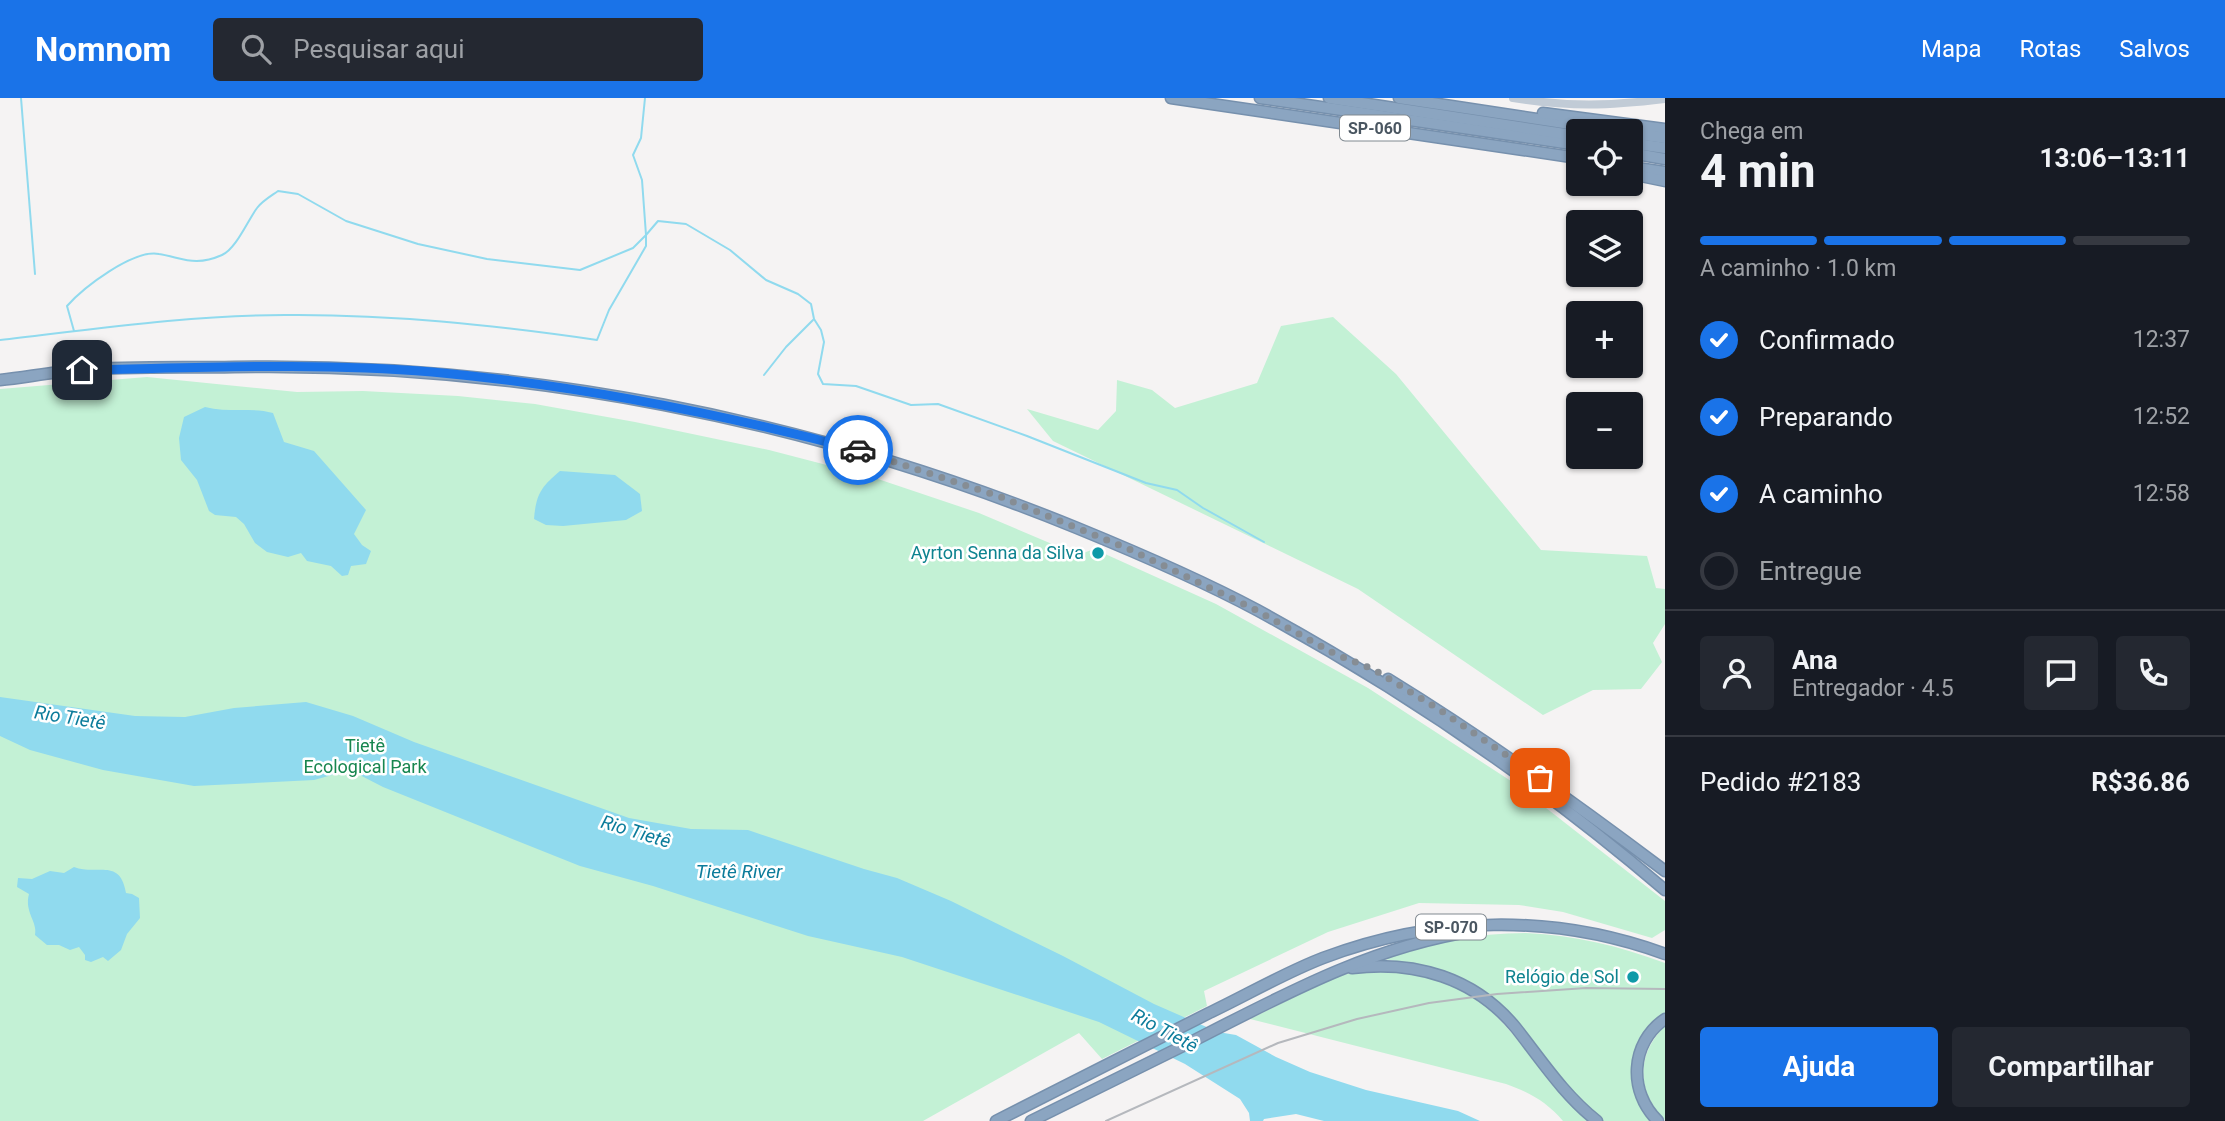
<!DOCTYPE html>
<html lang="pt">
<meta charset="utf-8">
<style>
:root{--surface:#171b24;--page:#242831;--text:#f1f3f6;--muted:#9ea1a6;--line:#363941;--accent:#1a73e8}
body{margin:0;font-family:Roboto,sans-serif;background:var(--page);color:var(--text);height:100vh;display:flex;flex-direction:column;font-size:26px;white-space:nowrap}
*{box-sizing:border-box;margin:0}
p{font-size:23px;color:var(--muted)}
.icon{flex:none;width:38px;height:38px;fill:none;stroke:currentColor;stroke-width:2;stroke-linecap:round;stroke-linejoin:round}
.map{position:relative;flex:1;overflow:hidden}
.panel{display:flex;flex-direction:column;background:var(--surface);width:560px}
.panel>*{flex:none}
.tools{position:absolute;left:1566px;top:21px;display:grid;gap:14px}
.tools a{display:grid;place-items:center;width:77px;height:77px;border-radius:7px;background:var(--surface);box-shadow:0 2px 5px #0004;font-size:35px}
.pin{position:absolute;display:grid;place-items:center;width:60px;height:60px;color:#fff;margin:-30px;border-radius:14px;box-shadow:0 4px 10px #0006}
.courier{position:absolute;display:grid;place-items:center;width:70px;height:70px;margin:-35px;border:5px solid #1a73e8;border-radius:50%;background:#fff;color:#222;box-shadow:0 2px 9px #0007}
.head em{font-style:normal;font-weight:700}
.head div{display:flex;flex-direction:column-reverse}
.head{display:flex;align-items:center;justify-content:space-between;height:119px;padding:0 35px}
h1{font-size:46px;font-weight:700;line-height:52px}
.bar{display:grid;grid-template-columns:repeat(4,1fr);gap:10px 7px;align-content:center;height:84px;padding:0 35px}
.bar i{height:9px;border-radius:5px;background:var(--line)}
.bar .current{background:var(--accent)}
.bar p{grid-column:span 4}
.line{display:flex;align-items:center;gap:18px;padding:0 35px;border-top:2px solid var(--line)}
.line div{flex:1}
.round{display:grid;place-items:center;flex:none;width:74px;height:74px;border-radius:7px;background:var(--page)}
ol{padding:0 35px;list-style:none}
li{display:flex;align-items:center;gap:21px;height:77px}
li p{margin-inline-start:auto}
li .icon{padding:7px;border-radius:50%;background:var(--accent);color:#fff;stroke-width:4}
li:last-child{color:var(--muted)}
li i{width:38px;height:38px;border:4px solid var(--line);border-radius:50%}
.action{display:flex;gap:14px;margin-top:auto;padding:14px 35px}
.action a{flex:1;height:80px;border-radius:7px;background:var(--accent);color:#fff;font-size:28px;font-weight:700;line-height:80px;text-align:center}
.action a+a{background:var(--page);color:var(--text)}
header{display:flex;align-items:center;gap:42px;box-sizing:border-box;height:98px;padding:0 35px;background:var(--accent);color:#fff}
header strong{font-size:33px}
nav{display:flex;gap:38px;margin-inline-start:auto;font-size:24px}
.search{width:490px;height:63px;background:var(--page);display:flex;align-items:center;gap:18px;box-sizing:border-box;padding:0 24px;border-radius:7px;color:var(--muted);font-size:26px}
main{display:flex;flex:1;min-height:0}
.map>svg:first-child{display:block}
.green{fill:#c3f1d5}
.water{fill:#90daee}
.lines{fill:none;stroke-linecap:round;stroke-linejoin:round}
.stream{stroke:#90daee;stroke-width:2}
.highway-casing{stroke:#7690ad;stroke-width:13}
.secondary{stroke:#c1cbd6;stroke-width:8}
.highway{stroke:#8ba5c1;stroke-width:10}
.rail{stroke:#b5b8bd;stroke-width:2}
.done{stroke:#868d94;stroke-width:7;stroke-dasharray:0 12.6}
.route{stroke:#1a73e8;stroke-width:9}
.culture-dot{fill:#0f9aa8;stroke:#fff;stroke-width:2.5}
.labels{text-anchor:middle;stroke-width:5;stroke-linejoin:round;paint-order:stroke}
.shield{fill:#fff;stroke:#808990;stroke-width:2}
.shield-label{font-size:16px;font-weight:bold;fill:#4a5661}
.culture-label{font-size:18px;fill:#0d838f;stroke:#fff;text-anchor:end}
.park-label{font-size:18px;fill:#17864f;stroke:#fff}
.water-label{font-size:19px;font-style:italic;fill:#0c7c9b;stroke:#fff}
</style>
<header>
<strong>Nomnom</strong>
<div class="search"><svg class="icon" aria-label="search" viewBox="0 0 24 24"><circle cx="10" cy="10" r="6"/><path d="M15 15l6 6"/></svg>Pesquisar aqui</div>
<nav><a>Mapa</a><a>Rotas</a><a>Salvos</a></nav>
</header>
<main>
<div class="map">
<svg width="1665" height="1023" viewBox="0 0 1665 1023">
<rect width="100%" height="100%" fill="#f5f3f3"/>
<!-- green -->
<g class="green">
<polygon points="1333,219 1396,276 1541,452 1647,458 1656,490 1665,491 1665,526 1653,545 1662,564 1641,591 1593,592 1543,617 1358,491 1053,343 1027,311 1098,332 1116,313 1117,282 1152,292 1175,310 1257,285 1281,228"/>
<polygon points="147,279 297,294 363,293 458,298 535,306 635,324 769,352 869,378 979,415 1078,457 1094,451 1216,506 1368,590 1514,685 1665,803 1665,832 1652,840 1563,814 1519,807 1419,805 1328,834 1204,893 1207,908 1102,961 1079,935 923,1023 0,1023 0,291"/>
<path d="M 1526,835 C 1575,837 1619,848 1665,865 L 1665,918 L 1634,966 L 1653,1023 L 1603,1023 L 1585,1009 L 1508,917 L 1423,868 L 1384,861 C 1431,845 1476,835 1526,835 Z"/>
<path d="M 1385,872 C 1401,874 1419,874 1433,879 C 1510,903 1532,978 1590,1023 L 1563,1023 C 1547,1004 1529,994 1506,986 L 1250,921 L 1339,877 Z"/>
<path d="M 1665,928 L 1665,1022 C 1636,994 1636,956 1665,928 Z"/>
</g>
<!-- water -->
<g class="water">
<path d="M 205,309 C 228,315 251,309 273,315 L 284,344 L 314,353 L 366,412 L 354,436 L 362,447 L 371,453 L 366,466 L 351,468 L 348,477 L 342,478 L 331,468 L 307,463 L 301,455 L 288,459 L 267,454 L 255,445 L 244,426 L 236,419 L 215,417 L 209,413 L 197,382 L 181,362 L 179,340 L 184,319 Z"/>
<path d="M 560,373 L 615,377 L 640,396 L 642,413 L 626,422 L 563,428 L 546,427 L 534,421 C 536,396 541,389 560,373 Z"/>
<polygon points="0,599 135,618 185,619 234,610 306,604 353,618 414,644 629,720 691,731 748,732 864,771 897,780 951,803 1063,858 1154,906 1218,934 1236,937 1276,959 1310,974 1366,992 1458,1013 1480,1023 1324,1023 1296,1016 1264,1021 1263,1023 1250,1023 1249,1015 1240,1001 1185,966 1099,924 902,859 808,838 653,788 580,768 383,689 350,672 314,682 194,688 103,672 30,652 0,638"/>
<path d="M 74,769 C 97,778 120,759 126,795 L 132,796 L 139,800 L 140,820 L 127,836 L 121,852 L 108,863 L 103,859 L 91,864 L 85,862 L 85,857 L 79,849 L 70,852 L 59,847 L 47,847 L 35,837 C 38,824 24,814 29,796 L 17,789 L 18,780 L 32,781 L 50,773 L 64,775 Z"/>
</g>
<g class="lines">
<!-- stream -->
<g class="stream">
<polyline points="21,0 35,176"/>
<path d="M 74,233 L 67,208 C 83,190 133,151 159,156 C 183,160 195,169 222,157 C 236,151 248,122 257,110 C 262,103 271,98 278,93 L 298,96 L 346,123 L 418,146 L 487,161 L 580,172 L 633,150 L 646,137 L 642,82 L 633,57 L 641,40 L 645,0"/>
<path d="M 0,242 C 95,231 190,217 285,217 C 390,216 493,227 597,242 L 609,212 L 646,148 L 646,137 L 658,123 L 686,126 L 730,152 L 766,182 L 798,196 L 811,206 L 814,221 L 821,232 L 824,244 L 818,276 L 823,286 L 856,288 L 911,307 L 938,306 L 1027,338 L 1146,385 L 1177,392 L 1203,410 L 1264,444"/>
<polyline points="764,277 786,249 813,222"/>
</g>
<defs>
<g id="highway">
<polyline points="1171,0 1578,60"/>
<polyline points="1260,0 1578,47"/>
<polyline points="1329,0 1578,38"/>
<polyline points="1399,0 1616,33"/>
<polyline points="1543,15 1665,31"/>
<polyline points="1631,35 1665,40"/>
<polyline points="1631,45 1665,50"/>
<polyline points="1631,55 1665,61"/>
<polyline points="1631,69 1665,74"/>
<polyline points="1631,76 1665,83"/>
<path d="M 0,282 C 27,279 53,274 80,272 C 131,268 183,270 234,269 C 522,264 810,321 1077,430 C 1138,455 1199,481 1257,512 C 1402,591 1540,685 1665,792"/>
<path d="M 1388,581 C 1484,640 1575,705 1665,773"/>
<path d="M 1352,870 C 1415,862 1475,880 1516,930 C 1542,963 1564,997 1597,1023"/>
<path d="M 996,1023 C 1067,987 1138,951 1209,915 C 1247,897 1284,875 1323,860 C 1434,818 1553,815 1665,856"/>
<path d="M 1031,1023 C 1085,996 1139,970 1193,943 C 1283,897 1373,848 1474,833"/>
<path d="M 1658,1023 C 1628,994 1630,945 1665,921"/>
</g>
</defs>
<!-- highway casing -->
<use href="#highway" class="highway-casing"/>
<!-- secondary -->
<path class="secondary" d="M 1513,0 C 1570,9 1608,8 1665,1"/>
<!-- highway -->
<use href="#highway" class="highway"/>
<!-- rail -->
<polyline class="rail" points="1106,1023 1278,945 1357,921 1429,905 1497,896 1586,890 1665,891"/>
</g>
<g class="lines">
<!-- done -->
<polyline class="done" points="858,352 1001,399 1129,451 1252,510 1335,556 1373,571 1440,612 1540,680"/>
<!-- route -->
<path class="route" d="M 82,272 C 198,270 315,264 432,274 C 576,287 718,315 858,352"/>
</g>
<!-- markers -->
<g class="culture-dot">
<circle cx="1098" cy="455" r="7"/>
<circle cx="1633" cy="879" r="7"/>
</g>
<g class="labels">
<!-- shield labels -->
<g class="shield">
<rect x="1340" y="17.5" width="70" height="25" rx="5"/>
<rect x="1416" y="816.5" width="70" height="25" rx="5"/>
</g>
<g class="shield-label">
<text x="1375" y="36">SP-060</text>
<text x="1451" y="835">SP-070</text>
</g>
<!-- culture labels -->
<g class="culture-label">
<text x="1084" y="461">Ayrton Senna da Silva</text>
<text x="1619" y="885">Relógio de Sol</text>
</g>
<!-- park labels -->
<g class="park-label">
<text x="365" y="654">Tietê<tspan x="365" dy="21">Ecological Park</tspan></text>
</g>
<!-- water labels -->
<g class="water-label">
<text transform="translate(70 619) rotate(9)" y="7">Rio Tietê</text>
<text transform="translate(636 733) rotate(17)" y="7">Rio Tietê</text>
<text x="739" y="780">Tietê River</text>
<text transform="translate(1165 932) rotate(28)" y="7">Rio Tietê</text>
</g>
</g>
</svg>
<div class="tools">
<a><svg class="icon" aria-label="locate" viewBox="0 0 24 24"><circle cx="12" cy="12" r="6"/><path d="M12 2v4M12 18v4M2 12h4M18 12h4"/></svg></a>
<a><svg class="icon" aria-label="layers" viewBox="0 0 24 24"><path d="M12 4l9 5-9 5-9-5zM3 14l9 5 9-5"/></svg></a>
<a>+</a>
<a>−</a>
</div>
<div class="pin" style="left:1540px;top:680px;background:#ea580c"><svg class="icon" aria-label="bag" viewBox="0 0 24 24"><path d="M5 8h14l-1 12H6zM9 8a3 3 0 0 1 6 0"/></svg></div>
<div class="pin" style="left:82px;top:272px;background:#1f2937"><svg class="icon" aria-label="home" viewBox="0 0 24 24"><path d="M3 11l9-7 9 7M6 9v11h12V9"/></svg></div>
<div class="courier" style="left:858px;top:352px"><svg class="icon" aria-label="car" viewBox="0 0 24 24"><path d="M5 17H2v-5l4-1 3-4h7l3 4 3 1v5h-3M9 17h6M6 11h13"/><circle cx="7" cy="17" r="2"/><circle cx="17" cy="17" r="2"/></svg></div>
</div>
<section class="panel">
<div class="head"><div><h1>4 min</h1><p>Chega em</p></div><em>13:06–13:11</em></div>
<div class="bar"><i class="current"></i><i class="current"></i><i class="current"></i><i></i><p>A caminho · 1.0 km</p></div>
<ol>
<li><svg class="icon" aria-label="check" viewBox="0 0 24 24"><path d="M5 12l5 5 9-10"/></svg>Confirmado<p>12:37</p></li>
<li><svg class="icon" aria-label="check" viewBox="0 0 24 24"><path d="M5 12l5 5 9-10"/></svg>Preparando<p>12:52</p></li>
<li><svg class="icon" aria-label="check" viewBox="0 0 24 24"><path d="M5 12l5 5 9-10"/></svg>A caminho<p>12:58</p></li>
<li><i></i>Entregue</li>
</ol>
<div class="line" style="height:126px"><a class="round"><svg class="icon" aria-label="person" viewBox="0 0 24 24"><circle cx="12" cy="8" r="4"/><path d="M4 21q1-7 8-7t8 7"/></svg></a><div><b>Ana</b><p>Entregador · 4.5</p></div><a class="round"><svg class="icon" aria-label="chat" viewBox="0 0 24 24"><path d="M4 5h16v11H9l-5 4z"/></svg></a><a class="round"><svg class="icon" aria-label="phone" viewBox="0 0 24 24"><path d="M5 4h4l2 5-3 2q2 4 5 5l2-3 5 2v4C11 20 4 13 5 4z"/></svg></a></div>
<div class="line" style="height:91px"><div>Pedido #2183</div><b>R$36.86</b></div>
<div class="action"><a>Ajuda</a><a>Compartilhar</a></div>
</section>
</main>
